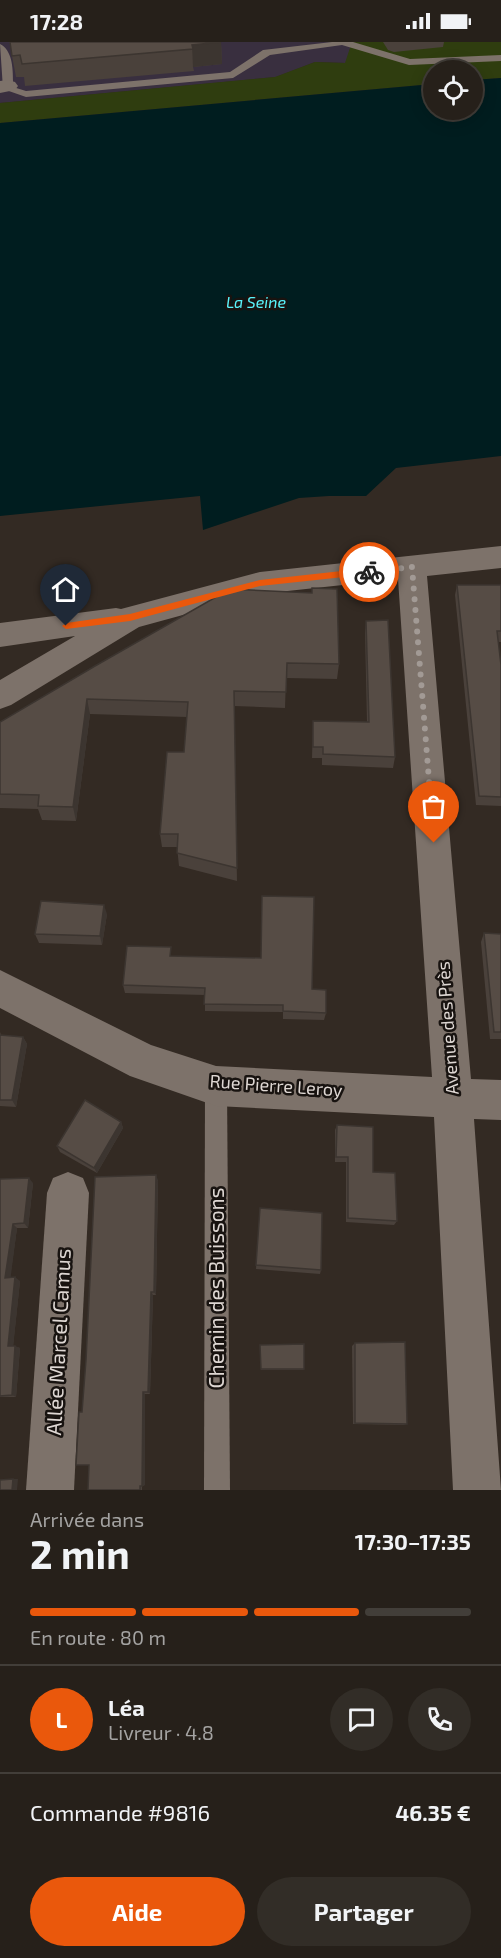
<!DOCTYPE html>
<html lang="fr">
<meta charset="utf-8">
<style>
:root{--surface:#26201a;--page:#322d27;--text:#f1f3f6;--muted:#a4a3a2;--line:#423e39;--accent:#ea580c}
body{margin:0;font-family:"Exo 2",sans-serif;background:var(--page);color:var(--text);height:100vh;display:flex;flex-direction:column;font-size:22px;white-space:nowrap}
*{box-sizing:border-box;margin:0}
p{font-size:20px;color:var(--muted)}
.icon{flex:none;width:33px;height:33px;fill:none;stroke:currentColor;stroke-width:2;stroke-linecap:round;stroke-linejoin:round}
.map{position:relative;height:1448px;overflow:hidden}
.drawer{display:flex;flex-direction:column;background:var(--surface);flex:1}
.drawer>*{flex:none}
.buttons{position:absolute;left:423px;top:18px;display:grid;gap:12px}
.buttons a{display:grid;place-items:center;width:60px;height:60px;border-radius:50%;background:var(--surface);box-shadow:0 3px 15px #0003,0 0 0 2px var(--line);font-size:30px}
.pin{position:absolute;display:grid;place-items:center;width:51px;height:51px;color:#fff;margin:-62px -26px;border-radius:50% 50% 50% 0;rotate:-45deg;box-shadow:0 0 6px #0007}
.pin .icon{rotate:45deg}
.courier{position:absolute;display:grid;place-items:center;width:60px;height:60px;margin:-30px;border:4px solid #ea580c;border-radius:50%;background:#fff;color:#222;box-shadow:0 2px 8px #0007}
.summary em{font-style:normal;font-weight:700}
.summary div{display:flex;flex-direction:column-reverse}
.summary{display:flex;align-items:center;justify-content:space-between;height:102px;padding:0 30px}
h1{font-size:39px;font-weight:700;line-height:45px}
.bar{display:grid;grid-template-columns:repeat(4,1fr);gap:9px 6px;align-content:center;height:72px;padding:0 30px}
.bar i{height:8px;border-radius:4px;background:var(--line)}
.bar .current{background:var(--accent)}
.bar p{grid-column:span 4}
.line{display:flex;align-items:center;gap:15px;padding:0 30px;border-top:2px solid var(--line)}
.line div{flex:1}
.round{display:grid;place-items:center;flex:none;width:63px;height:63px;border-radius:32px;background:var(--page)}
.button{display:flex;gap:12px;margin-top:auto;padding:12px 30px}
.button a{flex:1;height:69px;border-radius:36px;background:var(--accent);color:#fff;font-size:24px;font-weight:700;line-height:69px;text-align:center}
.button a+a{background:var(--page);color:var(--text)}
.status{display:flex;justify-content:space-between;align-items:center;height:42px;padding:0 30px;background:var(--surface);direction:ltr}
.status svg{height:16px;fill:currentColor}
.map>svg:first-child{display:block}
.medical{fill:#392f3f}
.green{fill:#2f3d0f}
.water{fill:#001d1f}
.lines{fill:none;stroke-linecap:round;stroke-linejoin:round}
.service{fill:#7d726a;fill-rule:evenodd}
.minor{fill:#7d726a;fill-rule:evenodd}
.wall{fill:#4a413b}
.shaded-wall{fill:#3c3530}
.building{fill:#564c45;stroke:#3c3530;stroke-width:1.5}
.route{fill:#ea580c}
.done{stroke:#a29a95;stroke-width:6;stroke-dasharray:0 10.8}
.labels{text-anchor:middle;stroke-width:5;stroke-linejoin:round;paint-order:stroke}
.far-water-label{font-size:16px;font-style:italic;fill:#59f4fc;stroke:#181310}
.street-label{font-size:18px;fill:#ded7d3;stroke:#181310}
.near-street-label{font-size:21px;fill:#ded7d3;stroke:#181310}
</style>
<div class="status"><b>17:28</b><svg viewBox="0 0 49 12"><path d="M0 12V9h3v3zM5 12V6h3v6zM10 12V3h3v9zM15 12V0h3v12zM26 1h20v11H26zM47 4h2v5h-2z"/></svg></div>
<div class="map">
<svg width="501" height="1448" viewBox="0 0 501 1448">
<rect width="100%" height="100%" fill="#332a23"/>
<!-- medical -->
<polygon class="medical" points="0,0 352,0 346,21 315,20 276,35 0,61"/>
<!-- green -->
<polygon class="green" points="352,0 501,0 501,36 473,38 472,28 434,28 433,42 0,81 0,61 275,35 315,20 345,21"/>
<!-- water -->
<polygon class="water" points="501,36 501,414 396,426 366,454 329,454 299,456 203,488 200,454 0,474 0,81 433,42 434,68 472,68 473,38"/>
<g class="lines">
<!-- service -->
<g class="service">
<path d="M 332,0 L 353,0 L 410,17 L 501,13 L 501,19 L 409,23 L 342,3 L 270,13 L 233,36 L 26,55 L 3,47 L 0,2 C 14,9 13,31 13,45 L 26,49 L 230,30 L 263,8 Z"/>
<polygon points="216,1033 224,1036 227,1044 230,1448 204,1448 205,1044 208,1036"/>
</g>
<!-- minor -->
<g class="minor">
<polygon points="8,38 15,40 18,44 15,48 0,51 0,39"/>
<polygon points="501,504 501,526 427,534 471,1037 501,1038 501,1078 474,1077 501,1448 453,1448 434,1075 216,1064 130,1034 0,966 0,928 151,1003 216,1024 432,1035 398,537 260,552 139,585 11,663 0,667 0,638 75,594 0,605 0,581 116,566 121,567 260,530"/>
<polygon points="68,1130 83,1136 89,1151 74,1448 26,1448 47,1151 53,1136"/>
</g>
</g>
<!-- wall -->
<g class="wall">
<polygon points="221,0 222,22 193,25 194,29 25,44 24,35 16,35 12,14"/>
<polygon points="383,0 444,0 443,5 394,10 388,8"/>
<polygon points="457,543 501,543 501,600 498,600 501,623 501,764 476,763 455,553"/>
<polygon points="230,547 339,622 337,637 286,636 285,666 234,664 237,839 179,824 177,805 162,805 160,792 184,710 187,675 90,672 76,779 42,778 38,767 0,766 0,680"/>
<polygon points="366,579 395,715 393,726 322,723 322,716 312,716 313,679 367,680 365,591"/>
<polygon points="107,872 102,903 39,901 35,892"/>
<polygon points="484,891 501,892 501,997 490,997 481,900"/>
<polygon points="172,914 312,947 326,971 324,978 283,977 283,970 205,969 205,953 125,951 123,943"/>
<polygon points="0,990 1,993 23,995 27,1002 16,1065 0,1064"/>
<polygon points="121,1080 123,1086 97,1131 60,1110 57,1104"/>
<polygon points="337,1083 373,1130 397,1179 394,1183 346,1180 346,1120 335,1120 335,1088"/>
<polygon points="0,1137 33,1141 28,1186 17,1186 10,1236 20,1239 13,1304 20,1306 16,1355 0,1355"/>
<polygon points="158,1138 156,1253 153,1253 150,1352 145,1352 145,1443 142,1444 142,1448 88,1448 89,1423 82,1370 86,1318"/>
<polygon points="260,1166 321,1228 320,1232 256,1227"/>
<polygon points="355,1301 407,1382 404,1383 353,1382 352,1304"/>
<polygon points="260,1303 304,1327 303,1328 261,1328"/>
</g>
<!-- shaded-wall -->
<g class="shaded-wall">
<polygon points="221,0 222,22 193,25 192,3"/>
<polygon points="87,657 90,672 76,779 73,765"/>
<polygon points="104,863 107,872 102,903 100,894"/>
<polygon points="23,995 27,1002 16,1065 12,1058"/>
<polygon points="121,1080 123,1086 97,1131 94,1126"/>
<polygon points="156,1133 158,1138 156,1253 154,1250"/>
<polygon points="29,1136 33,1141 28,1186 24,1181"/>
<polygon points="13,1182 17,1186 10,1240 5,1236"/>
<polygon points="15,1235 20,1239 13,1306 8,1304"/>
<polygon points="151,1250 153,1253 150,1352 148,1350"/>
<polygon points="15,1304 20,1306 16,1355 12,1353"/>
<polygon points="143,1350 145,1352 145,1443 142,1444"/>
<polygon points="13,1437 18,1437 17,1448 12,1448"/>
</g>
<!-- building -->
<g class="building">
<polygon points="10,0 221,0 192,3 193,7 22,22 20,13 12,14"/>
<polygon points="457,543 501,543 501,589 497,589 501,623 501,755 479,754"/>
<polygon points="312,546 337,547 339,622 287,621 286,650 234,649 237,826 177,811 178,792 160,792 167,710 184,710 188,660 87,657 73,765 38,764 39,753 0,752 0,680 95,624 230,547 312,551"/>
<polygon points="388,578 395,715 323,712 323,705 313,705 313,679 369,680 366,579"/>
<polygon points="262,854 314,855 312,947 326,948 326,971 283,969 283,963 204,962 205,946 123,943 127,904 171,905 170,914 261,916"/>
<polygon points="41,859 104,863 100,894 35,892"/>
<polygon points="484,891 501,892 501,990 494,990"/>
<polygon points="0,993 23,995 12,1058 0,1058"/>
<polygon points="85,1058 121,1080 94,1126 57,1104"/>
<polygon points="337,1083 373,1085 373,1130 395,1131 397,1179 348,1176 348,1115 336,1115"/>
<polygon points="156,1133 154,1250 151,1250 148,1350 143,1350 142,1444 140,1444 140,1448 88,1448 89,1423 76,1423 79,1370 82,1370 86,1318 95,1135"/>
<polygon points="29,1136 24,1181 13,1182 5,1236 15,1235 8,1304 15,1304 12,1353 0,1354 0,1137"/>
<polygon points="260,1166 322,1171 321,1228 256,1223"/>
<polygon points="405,1300 407,1382 355,1381 355,1301"/>
<polygon points="304,1302 304,1327 261,1327 260,1303"/>
<polygon points="13,1437 12,1448 0,1448 0,1438"/>
</g>
<!-- route -->
<polygon class="route" points="369,526 372,527 372,532 260,544 130,579 66,587 62,584 66,581 130,572 260,538"/>
<g class="lines">
<!-- done -->
<polyline class="done" points="369,530 412,525 434,801"/>
</g>
<g class="labels">
<!-- far-water labels -->
<g class="far-water-label">
<text x="256" y="266">La Seine</text>
</g>
<!-- street labels -->
<g class="street-label">
<text transform="translate(448 986) rotate(-94)" y="6">Avenue des Près</text>
<text transform="translate(276 1044) rotate(4)" y="6">Rue Pierre Leroy</text>
</g>
<!-- near-street labels -->
<g class="near-street-label">
<text transform="translate(217 1246) rotate(-90)" y="7">Chemin des Buissons</text>
<text transform="translate(59 1300) rotate(-87)" y="7">Allée Marcel Camus</text>
</g>
</g>
</svg>
<div class="buttons">
<a><svg class="icon" aria-label="locate" viewBox="0 0 24 24"><circle cx="12" cy="12" r="6"/><path d="M12 2v4M12 18v4M2 12h4M18 12h4"/></svg></a>
</div>
<div class="pin" style="left:434px;top:801px;background:#ea580c"><svg class="icon" aria-label="bag" viewBox="0 0 24 24"><path d="M5 8h14l-1 12H6zM9 8a3 3 0 0 1 6 0"/></svg></div>
<div class="pin" style="left:66px;top:584px;background:#1f2937"><svg class="icon" aria-label="home" viewBox="0 0 24 24"><path d="M3 11l9-7 9 7M6 9v11h12V9"/></svg></div>
<div class="courier" style="left:369px;top:530px"><svg class="icon" aria-label="bike" viewBox="0 0 24 24"><circle cx="6" cy="16" r="4"/><circle cx="18" cy="16" r="4"/><path d="M6 16l4-8h5l3 8M10 8l3 8H6M13 5h3"/></svg></div>
</div>
<section class="drawer">
<div class="summary"><div><h1>2 min</h1><p>Arrivée dans</p></div><em>17:30–17:35</em></div>
<div class="bar"><i class="current"></i><i class="current"></i><i class="current"></i><i></i><p>En route · 80 m</p></div>
<div class="line" style="height:108px"><b class="round" style="background:var(--accent);color:#fff">L</b><div><b>Léa</b><p>Livreur · 4.8</p></div><a class="round"><svg class="icon" aria-label="chat" viewBox="0 0 24 24"><path d="M4 5h16v11H9l-5 4z"/></svg></a><a class="round"><svg class="icon" aria-label="phone" viewBox="0 0 24 24"><path d="M5 4h4l2 5-3 2q2 4 5 5l2-3 5 2v4C11 20 4 13 5 4z"/></svg></a></div>
<div class="line" style="height:78px"><div>Commande #9816</div><b>46.35 €</b></div>
<div class="button"><a>Aide</a><a>Partager</a></div>
</section>
